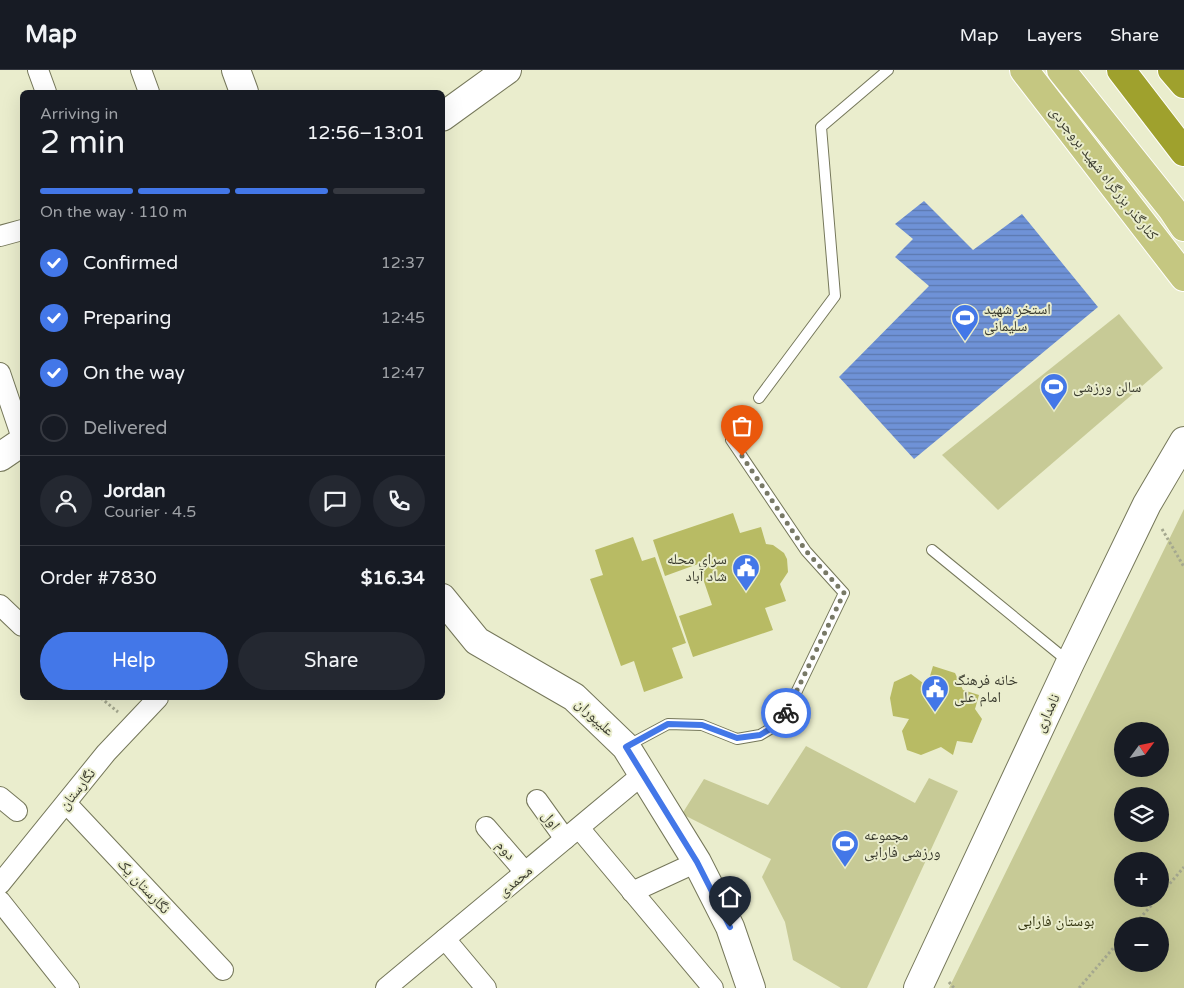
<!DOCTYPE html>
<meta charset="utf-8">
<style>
:root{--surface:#171b24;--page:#242831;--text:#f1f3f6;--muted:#9ea1a6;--line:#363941;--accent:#4377e8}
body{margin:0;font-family:"Varela Round","Noto Naskh Arabic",sans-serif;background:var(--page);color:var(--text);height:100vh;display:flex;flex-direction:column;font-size:19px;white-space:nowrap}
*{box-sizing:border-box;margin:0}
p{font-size:16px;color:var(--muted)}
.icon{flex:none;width:28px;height:28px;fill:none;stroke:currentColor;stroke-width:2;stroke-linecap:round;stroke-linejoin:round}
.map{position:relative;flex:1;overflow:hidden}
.sheet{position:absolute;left:20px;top:20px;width:425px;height:610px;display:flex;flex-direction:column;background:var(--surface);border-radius:8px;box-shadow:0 5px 20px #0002}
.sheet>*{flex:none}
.needle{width:32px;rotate:57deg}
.buttons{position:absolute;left:1114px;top:652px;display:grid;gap:10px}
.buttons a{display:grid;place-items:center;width:55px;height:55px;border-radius:50%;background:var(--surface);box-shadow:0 5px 20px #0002;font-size:25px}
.pin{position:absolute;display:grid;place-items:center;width:42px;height:42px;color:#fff;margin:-51px -21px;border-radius:50% 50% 50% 0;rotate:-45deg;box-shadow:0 0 5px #0007}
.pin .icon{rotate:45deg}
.courier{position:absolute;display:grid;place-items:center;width:50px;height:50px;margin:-25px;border:4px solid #4377e8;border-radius:50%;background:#fff;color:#222;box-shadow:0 1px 6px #0007}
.head em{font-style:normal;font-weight:600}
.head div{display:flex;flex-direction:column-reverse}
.head{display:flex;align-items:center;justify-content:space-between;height:85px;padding:0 20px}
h1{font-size:32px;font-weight:600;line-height:38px}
.bar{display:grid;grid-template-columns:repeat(4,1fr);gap:8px 5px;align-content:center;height:60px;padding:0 20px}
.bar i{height:6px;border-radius:4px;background:var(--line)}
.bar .current{background:var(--accent)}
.bar p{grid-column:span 4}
.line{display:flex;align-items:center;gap:12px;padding:0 20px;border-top:1px solid var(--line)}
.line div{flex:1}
.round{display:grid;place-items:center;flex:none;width:52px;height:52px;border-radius:26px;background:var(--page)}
ol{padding:0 20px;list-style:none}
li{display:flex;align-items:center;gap:15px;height:55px}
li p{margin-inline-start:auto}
li .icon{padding:5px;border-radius:50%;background:var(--accent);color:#fff;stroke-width:4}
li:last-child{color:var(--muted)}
li i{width:28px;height:28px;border:2px solid var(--line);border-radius:50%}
.primary-button{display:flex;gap:10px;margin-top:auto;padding:10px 20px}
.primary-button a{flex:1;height:58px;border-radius:30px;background:var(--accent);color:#fff;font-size:20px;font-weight:600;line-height:58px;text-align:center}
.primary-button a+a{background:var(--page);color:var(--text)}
header{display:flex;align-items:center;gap:30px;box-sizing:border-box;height:70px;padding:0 25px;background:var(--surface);border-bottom:1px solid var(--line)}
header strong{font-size:24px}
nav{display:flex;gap:28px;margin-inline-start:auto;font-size:18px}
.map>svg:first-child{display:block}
.park{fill:#c7ca96;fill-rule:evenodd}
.water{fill:url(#water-rules)}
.building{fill:#b8bb64}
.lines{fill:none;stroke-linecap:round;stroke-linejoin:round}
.lane-casing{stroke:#75775a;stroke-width:12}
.street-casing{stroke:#75775a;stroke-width:22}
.secondary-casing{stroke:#75775a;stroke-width:30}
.primary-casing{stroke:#fff;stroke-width:30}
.highway-casing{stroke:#fff;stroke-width:30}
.path{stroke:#a5a88f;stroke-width:3;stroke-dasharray:2.5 2.5;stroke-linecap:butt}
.lane{stroke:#fff;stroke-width:10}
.street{stroke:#fff;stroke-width:20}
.secondary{stroke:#fff;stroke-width:28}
.primary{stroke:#c5c781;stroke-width:28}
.highway{stroke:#9fa12d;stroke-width:28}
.done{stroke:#787966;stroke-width:5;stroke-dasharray:0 9}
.route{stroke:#4377e8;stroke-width:6}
.labels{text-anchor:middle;stroke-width:4;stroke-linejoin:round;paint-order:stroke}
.street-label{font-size:15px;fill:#3a3b2e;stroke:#eaedcd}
.poi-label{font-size:15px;fill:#3a3b2e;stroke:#eaedcd;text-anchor:start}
.park-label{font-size:15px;fill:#33340e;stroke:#eaedcd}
</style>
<header>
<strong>Map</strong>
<nav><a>Map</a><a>Layers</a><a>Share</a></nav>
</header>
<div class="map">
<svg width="1184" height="918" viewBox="0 0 1184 918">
<defs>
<pattern id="water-rules" width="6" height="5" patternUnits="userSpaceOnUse" patternTransform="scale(1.25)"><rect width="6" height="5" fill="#6f92d7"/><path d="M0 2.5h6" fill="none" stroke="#5c78af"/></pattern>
</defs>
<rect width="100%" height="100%" fill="#eaedcd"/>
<!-- park -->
<g class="park">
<polygon points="1119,244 1163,298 998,440 942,385"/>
<path d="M 1184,439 L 1184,918 L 949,918 ZM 1122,661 L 1160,661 L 1160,699 L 1122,699 ZM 1160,726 L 1160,764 L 1122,764 L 1122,726 ZM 1122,791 L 1160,791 L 1160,829 L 1122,829 ZM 1122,856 L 1160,856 L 1160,894 L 1122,894 Z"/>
<polygon points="806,676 915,733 929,708 958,721 867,918 841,918 793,890 785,852 762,807 771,789 682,744 704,709 768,735"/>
</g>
<!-- water -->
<polygon class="water" points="924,131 973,180 1022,144 1098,237 914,389 839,307 929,216 895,187 913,169 895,154"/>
<!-- building -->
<g class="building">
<polygon points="733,443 740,463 761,457 766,474 773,475 784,483 787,489 788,502 780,514 786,531 765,538 773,560 693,587 679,546 712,535 698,494 665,506 653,470"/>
<polygon points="633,467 642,491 655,487 686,573 672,578 683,608 644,622 634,591 621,596 590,509 603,505 595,480"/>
<polygon points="933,596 955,603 963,620 979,625 975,639 982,649 972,673 957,671 953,685 941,677 921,685 907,680 902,661 909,649 893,646 890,628 894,612 911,604 927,616"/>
</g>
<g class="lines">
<defs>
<g id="lane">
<polyline points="759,328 835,226 821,57 888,0"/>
<polyline points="932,480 1069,592"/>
<polyline points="627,676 668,654 702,655 737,669 760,665 782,652 844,523 806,481 731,370"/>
</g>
<g id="street">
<polyline points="38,0 46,22"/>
<polyline points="141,0 149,22"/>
<polyline points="0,166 22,160"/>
<polyline points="0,303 22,368"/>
<polyline points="0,535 22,556"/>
<polyline points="0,727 17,741"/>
<polyline points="537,730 565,769"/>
<polyline points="66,733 223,900"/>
<polyline points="486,757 525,802"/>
<polyline points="579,758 713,918"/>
<polyline points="0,814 106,683 158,628"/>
<polyline points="632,822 697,792"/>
<polyline points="0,831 69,918"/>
<polyline points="445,869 486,918"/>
<polyline points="386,918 643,704"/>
</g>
<g id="secondary">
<polyline points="236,0 244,22"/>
<polyline points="442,47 507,0"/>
<polyline points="0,387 22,372"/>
<polyline points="442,528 477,571 574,627 626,677 697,792 730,857 751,918"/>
<polyline points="918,918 1070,593 1147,434 1184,371"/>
</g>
<g id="primary">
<polyline points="1024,0 1184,207"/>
<polyline points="1061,0 1172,139 1184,157"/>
</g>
<g id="highway">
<polyline points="1121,0 1184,82"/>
<polyline points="1172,0 1184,14"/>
</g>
</defs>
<!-- lane casing -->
<use href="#lane" class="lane-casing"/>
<!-- street casing -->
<use href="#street" class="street-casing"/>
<!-- secondary casing -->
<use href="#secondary" class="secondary-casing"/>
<!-- primary casing -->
<use href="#primary" class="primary-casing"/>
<!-- highway casing -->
<use href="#highway" class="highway-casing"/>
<!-- path -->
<g class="path">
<polyline points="1162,459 1184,497"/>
<polyline points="101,628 118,642"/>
<polyline points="1160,825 1184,797"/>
<polyline points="1133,856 1157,829"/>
<polyline points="949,912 954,918"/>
<polyline points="1079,918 1122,868"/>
</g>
<!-- lane -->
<use href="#lane" class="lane"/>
<!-- street -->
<use href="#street" class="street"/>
<!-- secondary -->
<use href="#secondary" class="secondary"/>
<!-- primary -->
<use href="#primary" class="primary"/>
<!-- highway -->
<use href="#highway" class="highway"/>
</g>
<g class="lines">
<!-- done -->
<polyline class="done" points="742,386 806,481 844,523 786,643"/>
<!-- route -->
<polyline class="route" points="730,857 697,792 626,677 668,654 702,655 737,668 760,665 782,652 786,643"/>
</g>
<!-- icons -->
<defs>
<symbol id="stadium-pin" viewBox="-11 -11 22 30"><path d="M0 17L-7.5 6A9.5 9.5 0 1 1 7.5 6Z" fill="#4377e8" stroke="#eaedcd"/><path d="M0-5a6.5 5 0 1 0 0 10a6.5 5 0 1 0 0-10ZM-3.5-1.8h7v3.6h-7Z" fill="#fff"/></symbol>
<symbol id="civic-pin" viewBox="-11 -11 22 30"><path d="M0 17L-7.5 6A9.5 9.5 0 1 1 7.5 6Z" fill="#4377e8" stroke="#eaedcd"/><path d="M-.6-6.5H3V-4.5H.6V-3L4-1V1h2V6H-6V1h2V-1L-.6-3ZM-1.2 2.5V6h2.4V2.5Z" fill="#fff"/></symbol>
</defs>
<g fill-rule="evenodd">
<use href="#stadium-pin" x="949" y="232" width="32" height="43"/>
<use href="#stadium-pin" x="1038" y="301" width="32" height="43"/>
<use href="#civic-pin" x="730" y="482" width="32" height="43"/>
<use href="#civic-pin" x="919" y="603" width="32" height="43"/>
<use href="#stadium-pin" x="829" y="758" width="32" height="43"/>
</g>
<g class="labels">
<!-- street labels -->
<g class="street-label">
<text transform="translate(1104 103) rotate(52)" y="5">کنارگذر بزرگراه شهید بروجردی</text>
<text transform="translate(1047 643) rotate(-65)" y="5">نامداری</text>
<text transform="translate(595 647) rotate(43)" y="5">علیپوران</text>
<text transform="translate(77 719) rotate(-51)" y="5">نگارستان</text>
<text transform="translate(551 750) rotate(53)" y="5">اول</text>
<text transform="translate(506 780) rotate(49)" y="5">دوم</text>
<text transform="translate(515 811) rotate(-40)" y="5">محمدی</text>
<text transform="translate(144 816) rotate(47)" y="5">نگارستان یک</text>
</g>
<!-- poi labels -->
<g class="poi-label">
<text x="984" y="244">استخر شهید<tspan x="984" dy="17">سلیمانی</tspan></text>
<text x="1073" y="322">سالن ورزشی</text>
<text x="727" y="494" text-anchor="end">سرای محله<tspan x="727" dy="17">شاد آباد</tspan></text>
<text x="954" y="615">خانه فرهنگ<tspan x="954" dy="17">امام علی</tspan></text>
<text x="864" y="770">مجموعه<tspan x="864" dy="17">ورزشی فارابی</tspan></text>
</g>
<!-- park labels -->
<g class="park-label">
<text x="1056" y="856">بوستان فارابی</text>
</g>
</g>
</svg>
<div class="buttons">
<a><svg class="needle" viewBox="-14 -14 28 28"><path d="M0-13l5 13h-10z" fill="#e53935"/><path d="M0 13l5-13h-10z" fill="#9ea1a6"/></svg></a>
<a><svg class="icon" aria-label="layers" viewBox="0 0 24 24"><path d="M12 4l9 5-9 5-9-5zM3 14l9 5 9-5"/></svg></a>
<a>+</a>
<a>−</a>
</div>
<div class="pin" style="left:742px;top:386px;background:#ea580c"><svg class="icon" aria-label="bag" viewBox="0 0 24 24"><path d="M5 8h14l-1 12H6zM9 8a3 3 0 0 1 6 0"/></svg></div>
<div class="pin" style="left:730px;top:857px;background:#1f2937"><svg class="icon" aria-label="home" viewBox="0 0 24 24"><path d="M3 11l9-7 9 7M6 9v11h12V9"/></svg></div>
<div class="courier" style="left:786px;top:643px"><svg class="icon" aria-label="bike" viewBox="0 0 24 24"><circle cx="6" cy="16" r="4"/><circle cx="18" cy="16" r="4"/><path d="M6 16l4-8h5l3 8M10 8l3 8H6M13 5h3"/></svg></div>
<section class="sheet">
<div class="head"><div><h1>2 min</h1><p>Arriving in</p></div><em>12:56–13:01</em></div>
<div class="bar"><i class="current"></i><i class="current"></i><i class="current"></i><i></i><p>On the way · 110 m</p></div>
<ol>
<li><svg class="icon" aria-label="check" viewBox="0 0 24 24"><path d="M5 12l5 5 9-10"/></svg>Confirmed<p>12:37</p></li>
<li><svg class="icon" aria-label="check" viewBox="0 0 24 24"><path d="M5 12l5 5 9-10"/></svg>Preparing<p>12:45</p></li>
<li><svg class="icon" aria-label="check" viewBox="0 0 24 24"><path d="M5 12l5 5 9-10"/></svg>On the way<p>12:47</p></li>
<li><i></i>Delivered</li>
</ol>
<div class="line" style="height:90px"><a class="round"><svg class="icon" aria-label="person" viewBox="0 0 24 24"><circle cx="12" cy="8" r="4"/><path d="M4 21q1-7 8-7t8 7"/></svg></a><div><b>Jordan</b><p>Courier · 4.5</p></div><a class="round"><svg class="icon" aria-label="chat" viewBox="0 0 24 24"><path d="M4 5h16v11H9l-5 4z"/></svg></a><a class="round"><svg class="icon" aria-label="phone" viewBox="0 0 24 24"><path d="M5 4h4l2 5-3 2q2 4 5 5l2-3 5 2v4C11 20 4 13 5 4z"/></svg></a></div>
<div class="line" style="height:65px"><div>Order #7830</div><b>$16.34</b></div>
<div class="primary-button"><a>Help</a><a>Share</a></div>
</section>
</div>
